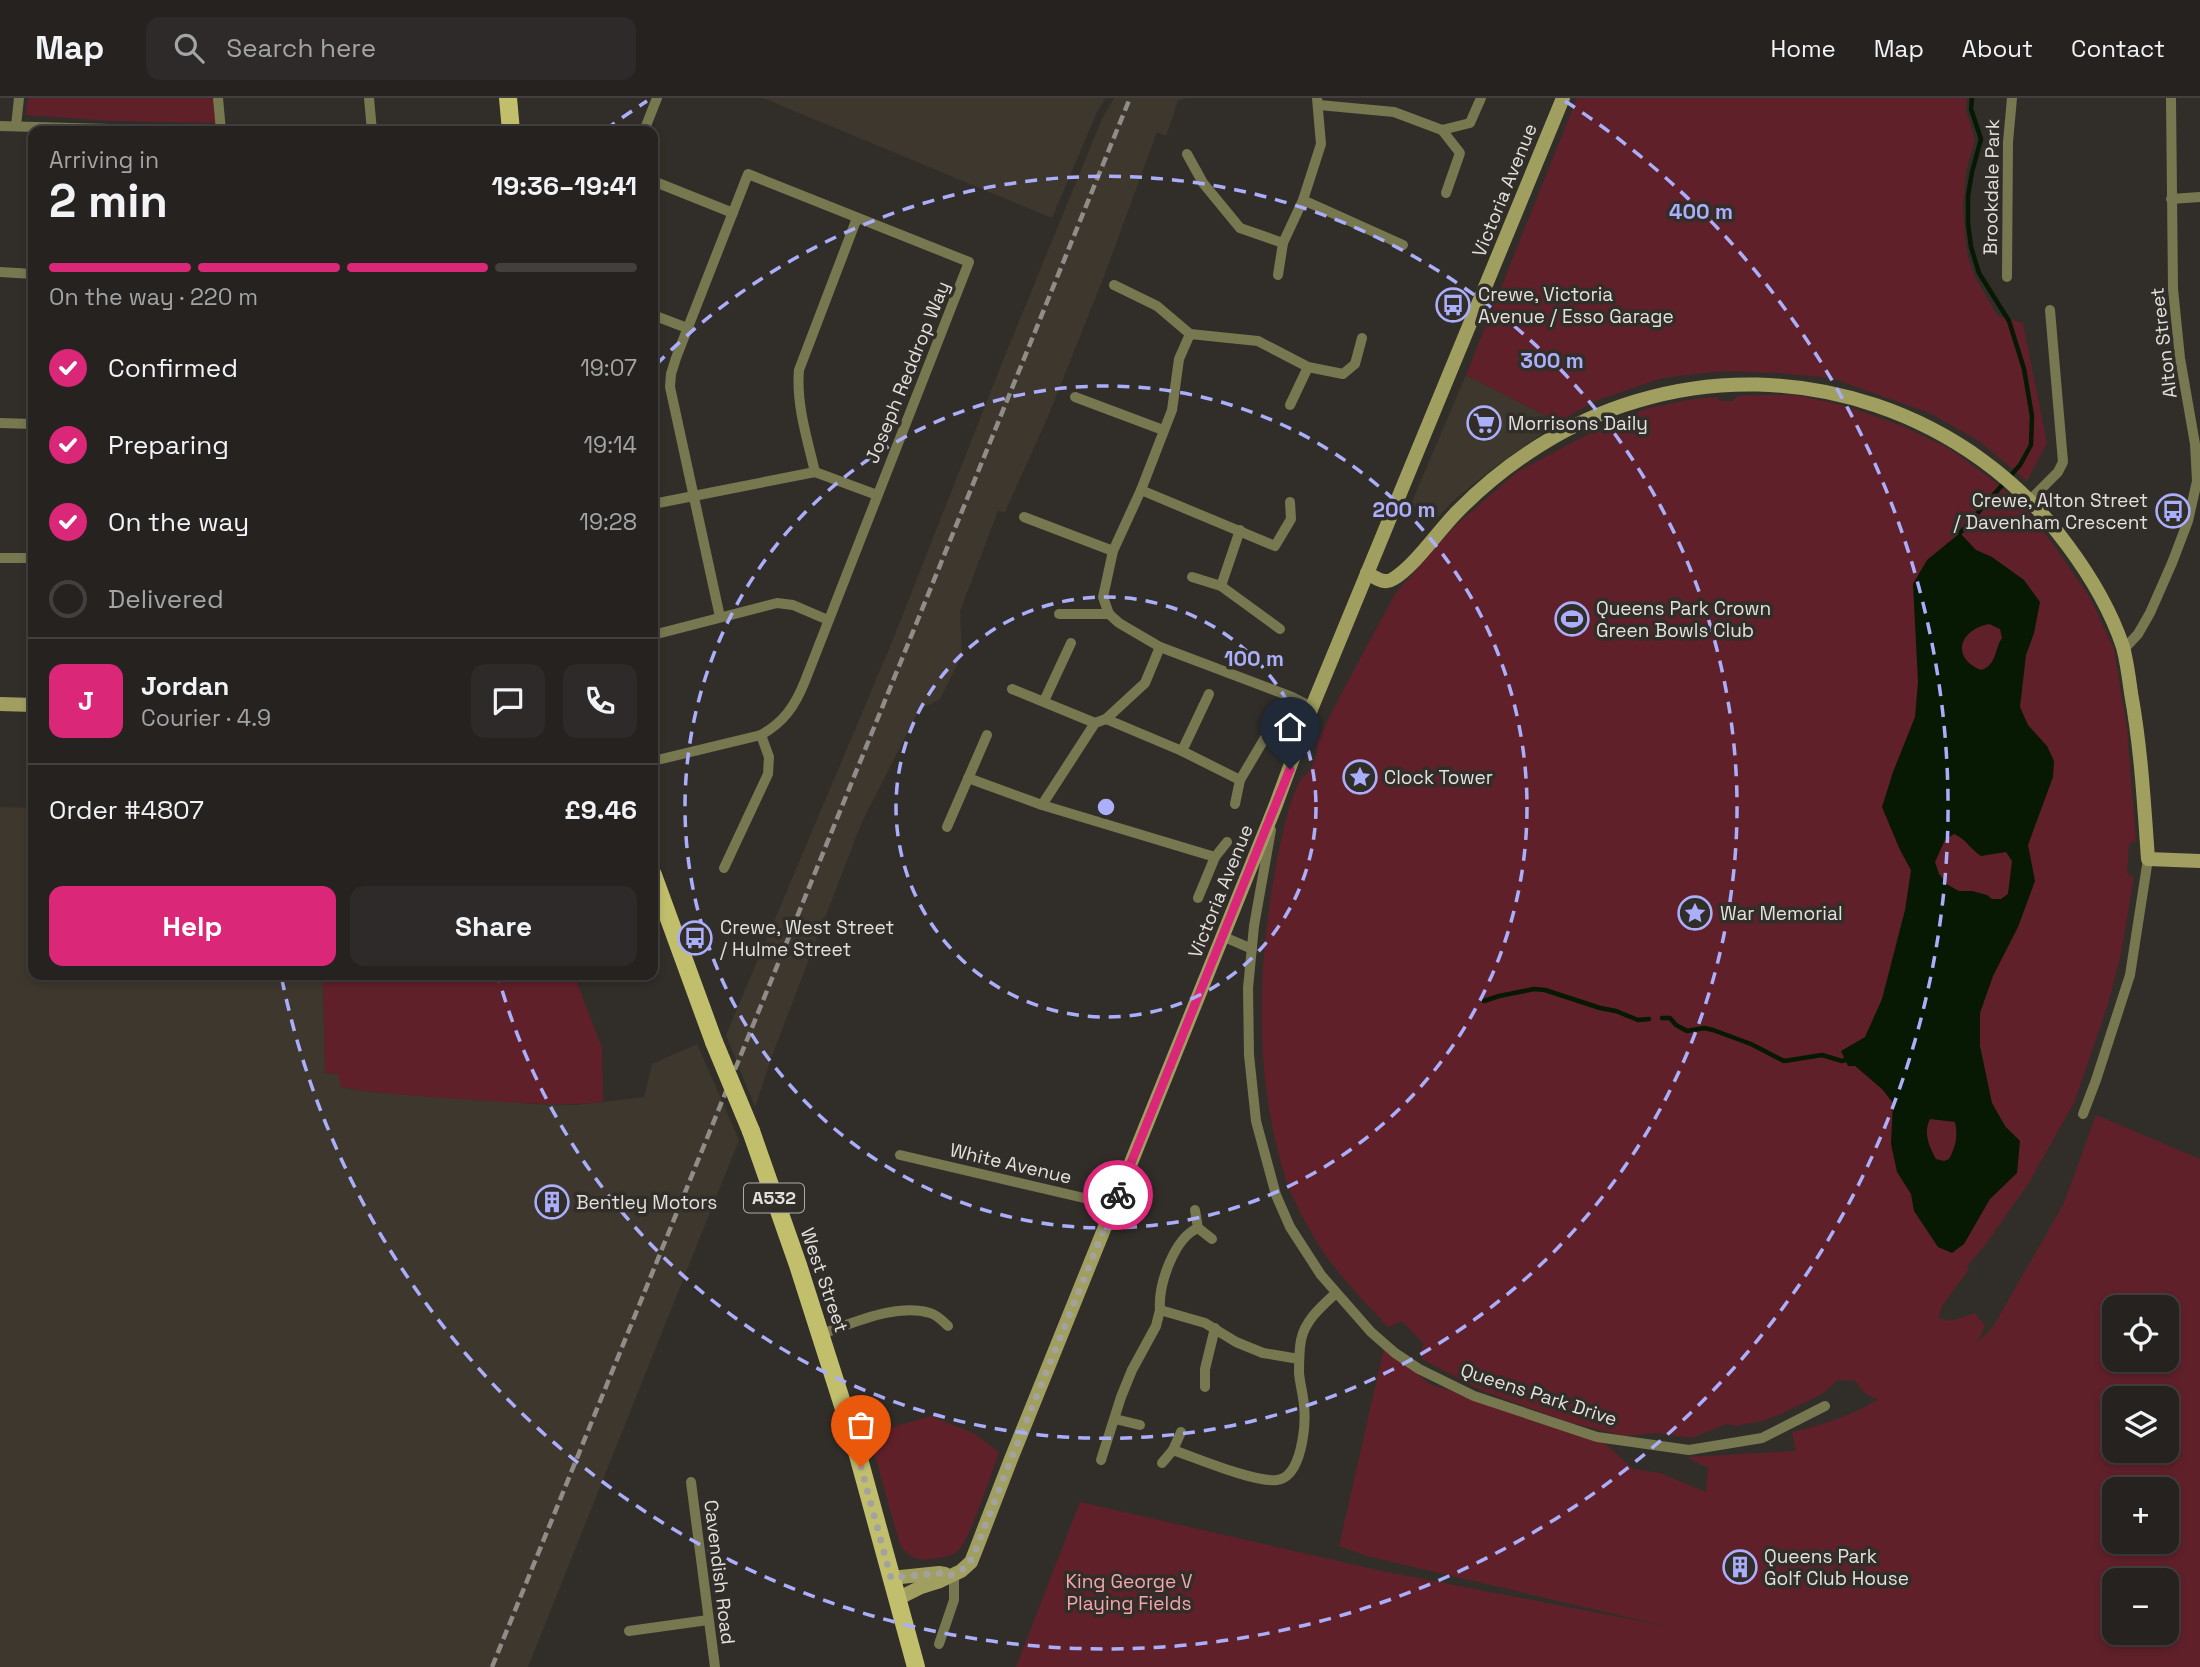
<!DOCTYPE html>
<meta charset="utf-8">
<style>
:root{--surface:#252220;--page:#2d2a29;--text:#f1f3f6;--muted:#a3a4a5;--line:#423f3e;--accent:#db2777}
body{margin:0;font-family:"Space Grotesk",sans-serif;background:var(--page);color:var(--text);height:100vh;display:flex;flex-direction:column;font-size:26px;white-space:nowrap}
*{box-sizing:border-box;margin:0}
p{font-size:23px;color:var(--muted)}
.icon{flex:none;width:38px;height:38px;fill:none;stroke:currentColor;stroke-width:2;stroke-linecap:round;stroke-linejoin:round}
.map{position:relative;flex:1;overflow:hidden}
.side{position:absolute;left:28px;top:28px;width:630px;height:854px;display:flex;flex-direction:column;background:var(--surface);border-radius:14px;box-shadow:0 4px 10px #0003,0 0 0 2px var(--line)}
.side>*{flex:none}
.tools{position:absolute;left:2102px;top:1197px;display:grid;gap:14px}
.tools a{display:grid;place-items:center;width:77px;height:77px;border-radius:14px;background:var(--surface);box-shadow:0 4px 10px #0003,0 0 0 2px var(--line);font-size:35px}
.pin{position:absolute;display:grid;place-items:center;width:60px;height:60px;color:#fff;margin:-72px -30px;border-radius:50% 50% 50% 0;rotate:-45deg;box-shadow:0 0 7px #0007}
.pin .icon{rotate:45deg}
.courier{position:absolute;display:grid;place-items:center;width:70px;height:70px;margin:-35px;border:5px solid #db2777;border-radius:50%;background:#fff;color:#222;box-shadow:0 2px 9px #0007}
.head em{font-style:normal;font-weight:700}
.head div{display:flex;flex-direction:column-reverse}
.head{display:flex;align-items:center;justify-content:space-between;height:119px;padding:0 21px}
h1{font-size:46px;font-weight:700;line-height:52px}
.bar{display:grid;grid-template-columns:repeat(4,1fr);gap:10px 7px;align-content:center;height:84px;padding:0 21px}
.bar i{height:9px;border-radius:5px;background:var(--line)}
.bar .selected{background:var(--accent)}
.bar p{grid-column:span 4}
.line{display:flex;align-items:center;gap:18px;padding:0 21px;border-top:2px solid var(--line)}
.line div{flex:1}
.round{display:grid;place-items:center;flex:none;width:74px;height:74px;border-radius:14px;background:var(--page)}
ol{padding:0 21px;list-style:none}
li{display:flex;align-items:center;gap:21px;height:77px}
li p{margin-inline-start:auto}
li .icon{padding:7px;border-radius:50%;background:var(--accent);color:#fff;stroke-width:4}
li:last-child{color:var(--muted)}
li i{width:38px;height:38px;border:4px solid var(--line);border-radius:50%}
.action{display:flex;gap:14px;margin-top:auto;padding:14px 21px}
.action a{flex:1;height:80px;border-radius:14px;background:var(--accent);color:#fff;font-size:28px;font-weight:700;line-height:80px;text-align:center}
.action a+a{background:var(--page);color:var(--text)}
header{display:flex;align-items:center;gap:42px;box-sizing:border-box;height:98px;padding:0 35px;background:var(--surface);border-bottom:2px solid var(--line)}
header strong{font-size:33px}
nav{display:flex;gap:38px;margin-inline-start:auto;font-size:24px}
.search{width:490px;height:63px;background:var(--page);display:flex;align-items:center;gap:18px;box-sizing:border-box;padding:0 24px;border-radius:14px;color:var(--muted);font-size:26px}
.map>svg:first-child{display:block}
.built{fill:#3e372d}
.green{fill:#60202a;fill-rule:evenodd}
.water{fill:#071803;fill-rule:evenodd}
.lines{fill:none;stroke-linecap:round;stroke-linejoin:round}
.stream{stroke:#071803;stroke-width:4.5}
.street{stroke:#777750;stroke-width:10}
.secondary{stroke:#a19f60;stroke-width:14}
.primary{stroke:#c1bf6b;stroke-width:18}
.rail{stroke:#8f8c89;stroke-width:4.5;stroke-dasharray:10 5;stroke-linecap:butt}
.primary-bridge{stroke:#c1bf6b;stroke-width:18}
.done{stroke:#a4a29e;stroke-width:7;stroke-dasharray:0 12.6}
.route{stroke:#db2777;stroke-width:9}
.ring{fill:none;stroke:#abaffb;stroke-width:3.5;stroke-dasharray:12 9}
.labels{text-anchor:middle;stroke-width:7;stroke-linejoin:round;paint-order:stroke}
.shield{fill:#312e2a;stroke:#adaba7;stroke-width:2}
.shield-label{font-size:18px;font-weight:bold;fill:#e2e0dd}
.street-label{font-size:19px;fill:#e2e0dd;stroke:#312e2a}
.poi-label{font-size:19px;fill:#e2e0dd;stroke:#312e2a;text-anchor:start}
.park-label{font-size:19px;fill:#f5a6ac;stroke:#312e2a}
.centre{fill:#abaffb;stroke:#312e2a;stroke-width:3.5}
.ring-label{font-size:21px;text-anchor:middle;font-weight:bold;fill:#abaffb;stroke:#312e2a;stroke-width:7;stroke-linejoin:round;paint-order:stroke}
</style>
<header>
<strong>Map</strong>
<div class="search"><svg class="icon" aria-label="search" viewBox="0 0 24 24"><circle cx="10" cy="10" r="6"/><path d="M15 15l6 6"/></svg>Search here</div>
<nav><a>Home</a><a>Map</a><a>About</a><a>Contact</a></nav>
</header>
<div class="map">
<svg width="2200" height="1569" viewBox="0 0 2200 1569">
<rect width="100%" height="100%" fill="#312e2a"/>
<!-- built -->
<g class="built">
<polygon points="763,0 1106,0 1097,14 1052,120"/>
<polygon points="1114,0 1186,0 1178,3 1166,38 1157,34 1106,173 1049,316 1005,414 998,413 960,513 962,557 940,601 919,612 861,726 773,955 755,1009 726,937 892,544 1004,260 1102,21"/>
<polygon points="1466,277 1558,324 1491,372 1455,401 1435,422 1411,406"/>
<polygon points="0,709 33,710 33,877 323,877 325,975 339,976 342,989 371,994 535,1006 575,1007 603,1004 644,999 652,966 697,946 739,1042 528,1569 0,1569"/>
</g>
<!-- green -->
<g class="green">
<polygon points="28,0 213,0 216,25 114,23 26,17"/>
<polygon points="1577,0 1967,0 1966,12 1975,41 1966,74 1963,108 1965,139 1968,159 1976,181 1998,218 2023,225 2047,345 2027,383 1979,343 1930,315 1831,280 1779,275 1721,273 1662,280 1595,303 1558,324 1466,277"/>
<path d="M 1758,297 L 1797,297 L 1846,308 L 1900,327 L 1948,350 L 1990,380 L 2024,409 L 2055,449 L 2089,498 L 2114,551 L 2127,631 L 2136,743 L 2129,746 L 2127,775 L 2134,780 L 2120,860 L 2107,909 L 2074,1005 L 2028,1086 L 1986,1146 L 1967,1168 L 1969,1171 L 1942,1208 L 1938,1220 L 1952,1223 L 1975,1215 L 1985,1228 L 1977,1245 L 1993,1229 L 2064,1105 L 2096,1017 L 2200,1061 L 2200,1569 L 1016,1569 L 1080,1404 L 1382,1473 L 1665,1528 L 1367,1458 L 1339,1448 L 1385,1246 L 1429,1286 L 1597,1339 L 1633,1371 L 1660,1375 L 1706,1394 L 1708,1370 L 1687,1359 L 1796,1353 L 1792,1334 C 1822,1327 1853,1317 1879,1301 C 1868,1298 1862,1295 1856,1283 L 1838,1282 L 1822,1296 L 1783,1315 L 1762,1323 L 1736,1328 L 1726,1326 L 1692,1340 L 1655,1335 L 1624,1338 L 1568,1324 L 1483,1293 L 1422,1261 L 1424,1257 L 1420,1254 L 1424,1246 L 1402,1223 L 1388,1229 C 1360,1198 1328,1168 1309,1130 C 1299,1112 1288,1092 1283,1072 C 1252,965 1258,855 1280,747 C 1285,725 1290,701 1301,681 C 1303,678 1306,677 1308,674 C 1314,667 1319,653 1317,644 L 1340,598 L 1395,496 L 1455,428 L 1517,374 L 1594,333 L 1645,311 L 1694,301 L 1717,299 L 1720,303 L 1733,303 L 1737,298 ZM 2114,1209 L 2166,1209 L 2166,1262 L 2114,1262 ZM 2114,1300 L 2166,1300 L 2166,1353 L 2114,1353 ZM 2114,1391 L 2166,1391 L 2166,1444 L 2114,1444 ZM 2114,1482 L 2166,1482 L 2166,1535 L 2114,1535 Z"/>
<path d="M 323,877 L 574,877 L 602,950 L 603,1004 C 555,1009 507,1004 459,1001 C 419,998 380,996 341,989 L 338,976 L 325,975 Z"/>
<path d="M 931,1318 L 973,1335 L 999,1354 C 992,1374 970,1441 958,1453 C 952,1459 940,1459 932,1461 C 917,1463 909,1459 900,1447 L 869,1336 Z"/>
</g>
<!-- water -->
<path class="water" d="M 1960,435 L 1976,452 L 1992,459 L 2024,482 L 2040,504 L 2034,535 L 2026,557 L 2020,609 L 2028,627 L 2047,648 L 2054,663 L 2053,679 L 2028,747 L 2035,783 L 2018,829 L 1993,878 L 1980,915 L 1980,948 L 1992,1005 L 2005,1028 L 2020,1043 L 2017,1075 L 1990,1101 L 1964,1146 L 1952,1155 L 1938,1149 L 1914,1113 L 1911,1096 L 1897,1074 L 1891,1046 L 1893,1005 L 1882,991 L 1855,968 L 1848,968 L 1841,953 L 1865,939 L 1882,901 L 1905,812 L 1911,772 L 1900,752 L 1882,709 L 1893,674 L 1915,619 L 1918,584 L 1913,486 L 1927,462 ZM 1989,526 L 2000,531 L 2002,540 C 1994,552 1997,567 1981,572 C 1950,560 1960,531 1989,526 ZM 1954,736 C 1966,741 1970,751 1981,758 L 2006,754 L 2012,763 L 2008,796 L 2001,801 L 1992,801 L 1987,797 L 1972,793 L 1959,793 L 1948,787 L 1939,776 L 1935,764 L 1945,742 ZM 1930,1021 L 1955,1024 C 1958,1038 1956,1048 1949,1061 L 1944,1063 L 1936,1061 C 1929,1048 1923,1035 1930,1021 Z"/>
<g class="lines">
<!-- stream -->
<g class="stream">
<polyline points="1960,435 2020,367 2031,347 2032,318 2024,271 2009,223 1979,175 1971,149 1968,125 1968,98 1972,74 1981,41 1971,11 1972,0"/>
<polyline points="1484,903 1499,898 1534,891 1545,892 1600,910 1616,913 1638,922 1649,921"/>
<polyline points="1662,920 1670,920 1676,927 1687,933 1704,930 1713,932 1751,946 1784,963 1822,957 1842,963 1845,962"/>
</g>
<!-- street -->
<g class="street">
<polyline points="218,0 221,33"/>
<polyline points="369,0 372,33"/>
<polyline points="1319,7 1394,14 1442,32 1470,25 1481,0"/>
<polyline points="0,28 184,33"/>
<polyline points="16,28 19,0"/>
<polyline points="1442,32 1460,55 1446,95"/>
<polyline points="297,33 372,32"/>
<polyline points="644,33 657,0"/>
<polyline points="1187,56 1203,85 1240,130 1283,145"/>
<polyline points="653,83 733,115"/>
<polyline points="2171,101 2200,99"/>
<polyline points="1303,102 1403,147"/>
<polyline points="0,174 33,176"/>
<polyline points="1278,177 1283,145 1303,102 1321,46 1317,0"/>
<polyline points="2007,179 2008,44 2012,0"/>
<polyline points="1114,187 1157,208 1190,236"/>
<polyline points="653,217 687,230"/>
<polyline points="1075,299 1163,332"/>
<polyline points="1290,307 1308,269"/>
<polyline points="0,325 33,326"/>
<path d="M 815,374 C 807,340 796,306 799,272 L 857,120"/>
<polyline points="1141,392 1275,448 1291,421 1290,404"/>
<polyline points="2030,402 2058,374 2063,364 2050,212"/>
<polyline points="653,406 815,374 877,397"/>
<polyline points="1024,419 1113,453"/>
<polyline points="0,460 33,460"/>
<polyline points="1192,479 1221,488 1280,531"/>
<polyline points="1221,488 1240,432"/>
<polyline points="1059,516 1109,516"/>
<polyline points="653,537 777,505 793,507 828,522"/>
<polyline points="2124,551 2138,536 2150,515 2172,465 2188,423 2197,383 2195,346 2180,260 2173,191 2171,0"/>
<polyline points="1012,591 1095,625"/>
<polyline points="1044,603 1071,545"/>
<polyline points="1312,609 1292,599 1160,549 1119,525 1109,516 1103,499 1113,453 1141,392 1172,312 1179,261 1190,236 1258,243 1308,269 1343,276 1355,266 1362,240"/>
<polyline points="1106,621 1182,653 1209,596"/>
<polyline points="1182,653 1240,682 1272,628"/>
<path d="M 653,663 L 761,637 C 784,624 795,608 805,583 L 969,164 L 748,76 L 676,260 L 671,276 L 670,289 L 720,519"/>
<polyline points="968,680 1042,707 1215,759 1198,800"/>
<polyline points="1235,706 1240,682"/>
<polyline points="1042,707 1095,625 1106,621 1145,585 1160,549"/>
<polyline points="947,729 987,637"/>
<polyline points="1271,732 1254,828 1248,890 1249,957 1256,1023 1276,1097 1290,1129 1321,1177 1371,1234 1395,1255 1419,1271 1474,1298 1597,1339 1689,1352 1762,1340 1825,1308"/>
<polyline points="1215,759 1227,744"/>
<polyline points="724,770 768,676 769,659 761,637"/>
<polyline points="1222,838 1252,851"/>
<polyline points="2083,1016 2096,982 2130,877 2148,761"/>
<polyline points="900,1057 1114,1107"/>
<polyline points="1195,1112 1198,1130 1212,1141"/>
<path d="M 1198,1130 C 1174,1140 1158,1187 1160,1212 L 1205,1225 L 1236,1244 L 1263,1255 L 1299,1261"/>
<path d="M 821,1236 C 854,1225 895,1205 930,1215 C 937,1217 943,1223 948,1228"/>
<polyline points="1205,1289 1205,1271 1215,1230"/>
<polyline points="1115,1321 1140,1327"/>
<path d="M 1173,1352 C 1196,1360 1256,1385 1277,1382 C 1302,1379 1306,1327 1304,1307 C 1303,1296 1300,1286 1299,1275 C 1299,1264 1299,1253 1301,1242 C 1305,1222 1322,1208 1336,1195"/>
<polyline points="1101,1362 1121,1299 1132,1272 1156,1228 1160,1212"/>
<polyline points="1162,1365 1173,1352 1181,1334"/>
<polyline points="691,1384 715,1569"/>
<polyline points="629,1533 708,1522"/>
<polyline points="939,1546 954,1502 954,1476"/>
</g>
<!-- secondary -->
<g class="secondary">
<path d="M 1367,475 C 1375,479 1384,487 1393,481 C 1414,469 1439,432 1457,414 C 1506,364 1569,323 1637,303 C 1796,255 1971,314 2068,448 C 2091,479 2111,513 2123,549 C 2127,564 2129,580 2131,595 C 2141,650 2144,705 2148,761 L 2200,763"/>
<polyline points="0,606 33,607"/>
<polyline points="891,1480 939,1475 945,1476"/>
<polyline points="897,1501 921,1489 940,1483 961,1473 971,1464 975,1454 1011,1361 1275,709 1312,609 1563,0"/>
</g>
<!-- primary -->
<g class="primary">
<polyline points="508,0 511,33"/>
<polyline points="653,777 714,944"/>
<polyline points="751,1033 798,1167 853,1339 916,1569"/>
</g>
<!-- rail -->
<polyline class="rail" points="492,1569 1130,0"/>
<!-- primary-bridge -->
<polyline class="primary-bridge" points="714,944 751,1033"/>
</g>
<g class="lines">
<!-- done -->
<polyline class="done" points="861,1369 891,1480 939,1475 949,1478 967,1469 975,1454 1011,1361 1118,1097"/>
<!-- route -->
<polyline class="route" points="1118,1097 1290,671"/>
</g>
<!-- distance rings -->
<g class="ring">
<circle cx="1106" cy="709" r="210"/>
<circle cx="1106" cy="709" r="421"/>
<path d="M656 267A631 631 0 1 1 498 878"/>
<path d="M605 32A842 842 0 0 1 647 3M1565 3A842 842 0 1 1 281 877"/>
</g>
<!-- icons -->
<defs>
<symbol id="bus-ring" viewBox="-11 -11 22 22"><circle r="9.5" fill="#312e2a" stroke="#abaffb" stroke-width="1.5"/><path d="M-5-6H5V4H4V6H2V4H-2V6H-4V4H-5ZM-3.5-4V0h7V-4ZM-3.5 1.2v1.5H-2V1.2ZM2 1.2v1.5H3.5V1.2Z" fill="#abaffb"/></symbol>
<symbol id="supermarket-ring" viewBox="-11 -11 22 22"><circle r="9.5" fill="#312e2a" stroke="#abaffb" stroke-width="1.5"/><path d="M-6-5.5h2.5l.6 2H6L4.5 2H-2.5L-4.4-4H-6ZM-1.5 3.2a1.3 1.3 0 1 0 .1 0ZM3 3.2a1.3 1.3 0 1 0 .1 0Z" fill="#abaffb"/></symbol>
<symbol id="stadium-ring" viewBox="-11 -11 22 22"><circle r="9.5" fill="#312e2a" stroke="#abaffb" stroke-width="1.5"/><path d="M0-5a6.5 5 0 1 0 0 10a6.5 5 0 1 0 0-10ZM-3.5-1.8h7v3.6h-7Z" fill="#abaffb"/></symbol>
<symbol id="sight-ring" viewBox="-11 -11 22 22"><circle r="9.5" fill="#312e2a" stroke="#abaffb" stroke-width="1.5"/><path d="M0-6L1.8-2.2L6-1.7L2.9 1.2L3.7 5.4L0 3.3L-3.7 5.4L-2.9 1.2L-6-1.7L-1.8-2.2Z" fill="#abaffb"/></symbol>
<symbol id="building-ring" viewBox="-11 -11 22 22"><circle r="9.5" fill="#312e2a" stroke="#abaffb" stroke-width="1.5"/><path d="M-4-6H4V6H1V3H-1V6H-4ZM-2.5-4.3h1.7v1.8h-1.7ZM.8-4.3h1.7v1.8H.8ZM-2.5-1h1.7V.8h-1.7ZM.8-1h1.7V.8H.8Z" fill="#abaffb"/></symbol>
</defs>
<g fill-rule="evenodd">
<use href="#bus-ring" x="1434" y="188" width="38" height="38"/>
<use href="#supermarket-ring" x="1465" y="306" width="38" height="38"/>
<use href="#bus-ring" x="2154" y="394" width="38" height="38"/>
<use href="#stadium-ring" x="1553" y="502" width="38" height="38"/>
<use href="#sight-ring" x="1341" y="660" width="38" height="38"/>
<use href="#sight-ring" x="1676" y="796" width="38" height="38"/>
<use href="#bus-ring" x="676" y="821" width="38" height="38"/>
<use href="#building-ring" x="533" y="1085" width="38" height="38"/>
<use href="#building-ring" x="1721" y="1450" width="38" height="38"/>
</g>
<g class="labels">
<!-- shield labels -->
<rect class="shield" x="744" y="1085.5" width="60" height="29" rx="5"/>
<g class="shield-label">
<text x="774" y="1106">A532</text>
</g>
<!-- street labels -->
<g class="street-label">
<text transform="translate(1991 89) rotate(-89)" y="7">Brookdale Park</text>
<text transform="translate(1504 92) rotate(-68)" y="7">Victoria Avenue</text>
<text transform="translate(2163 245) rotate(-97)" y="7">Alton Street</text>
<text transform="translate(907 274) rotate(-68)" y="7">Joseph Reddrop Way</text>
<text transform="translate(1220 793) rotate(-68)" y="7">Victoria Avenue</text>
<text transform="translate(1011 1065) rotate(13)" y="7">White Avenue</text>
<text transform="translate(825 1182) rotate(71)" y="7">West Street</text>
<text transform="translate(1539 1296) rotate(18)" y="7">Queens Park Drive</text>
<text transform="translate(720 1474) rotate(83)" y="7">Cavendish Road</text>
</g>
<!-- poi labels -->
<g class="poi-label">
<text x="1478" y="203">Crewe, Victoria<tspan x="1478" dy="22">Avenue / Esso Garage</tspan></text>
<text x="1508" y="332">Morrisons Daily</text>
<text x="2148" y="409" text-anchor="end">Crewe, Alton Street<tspan x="2148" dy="22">/ Davenham Crescent</tspan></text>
<text x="1596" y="517">Queens Park Crown<tspan x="1596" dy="22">Green Bowls Club</tspan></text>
<text x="1384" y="686">Clock Tower</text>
<text x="1720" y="822">War Memorial</text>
<text x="720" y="836">Crewe, West Street<tspan x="720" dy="22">/ Hulme Street</tspan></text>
<text x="576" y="1111">Bentley Motors</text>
<text x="1764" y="1465">Queens Park<tspan x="1764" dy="22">Golf Club House</tspan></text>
</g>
<!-- park labels -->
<g class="park-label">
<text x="1129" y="1490">King George V<tspan x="1129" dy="22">Playing Fields</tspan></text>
</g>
</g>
<circle cx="1106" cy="709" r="10" class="centre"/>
<g class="ring-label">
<text x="1701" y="121">400 m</text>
<text x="1552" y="270">300 m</text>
<text x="1404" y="419">200 m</text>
<text x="1254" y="568">100 m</text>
</g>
</svg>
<div class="tools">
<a><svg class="icon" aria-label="locate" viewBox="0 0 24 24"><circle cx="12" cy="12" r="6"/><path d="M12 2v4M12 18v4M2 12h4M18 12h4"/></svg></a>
<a><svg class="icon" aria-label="layers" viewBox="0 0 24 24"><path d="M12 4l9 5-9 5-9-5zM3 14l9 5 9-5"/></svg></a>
<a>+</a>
<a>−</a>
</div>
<div class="pin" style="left:861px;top:1369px;background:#ea580c"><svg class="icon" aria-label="bag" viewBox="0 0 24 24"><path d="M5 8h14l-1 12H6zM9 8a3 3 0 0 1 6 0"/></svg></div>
<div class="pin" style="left:1290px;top:671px;background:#1f2937"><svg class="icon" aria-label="home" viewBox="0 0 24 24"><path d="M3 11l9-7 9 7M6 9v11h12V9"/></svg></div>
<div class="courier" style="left:1118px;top:1097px"><svg class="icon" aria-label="bike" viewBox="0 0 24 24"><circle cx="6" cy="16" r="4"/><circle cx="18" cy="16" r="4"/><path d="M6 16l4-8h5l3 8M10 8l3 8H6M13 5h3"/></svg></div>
<section class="side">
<div class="head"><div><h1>2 min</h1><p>Arriving in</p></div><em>19:36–19:41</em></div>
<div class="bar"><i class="selected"></i><i class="selected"></i><i class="selected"></i><i></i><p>On the way · 220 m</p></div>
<ol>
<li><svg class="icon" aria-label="check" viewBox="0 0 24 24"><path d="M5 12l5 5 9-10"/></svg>Confirmed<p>19:07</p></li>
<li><svg class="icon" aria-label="check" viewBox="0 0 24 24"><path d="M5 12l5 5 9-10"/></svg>Preparing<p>19:14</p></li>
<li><svg class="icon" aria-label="check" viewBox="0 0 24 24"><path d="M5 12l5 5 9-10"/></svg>On the way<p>19:28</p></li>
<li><i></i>Delivered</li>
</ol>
<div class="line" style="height:126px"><b class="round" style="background:var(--accent);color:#fff">J</b><div><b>Jordan</b><p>Courier · 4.9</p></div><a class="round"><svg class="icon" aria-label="chat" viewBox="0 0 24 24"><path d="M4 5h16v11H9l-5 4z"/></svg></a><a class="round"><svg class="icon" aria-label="phone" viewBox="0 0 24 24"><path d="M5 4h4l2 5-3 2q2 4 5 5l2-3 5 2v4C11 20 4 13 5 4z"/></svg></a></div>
<div class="line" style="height:91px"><div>Order #4807</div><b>£9.46</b></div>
<div class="action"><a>Help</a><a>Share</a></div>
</section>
</div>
